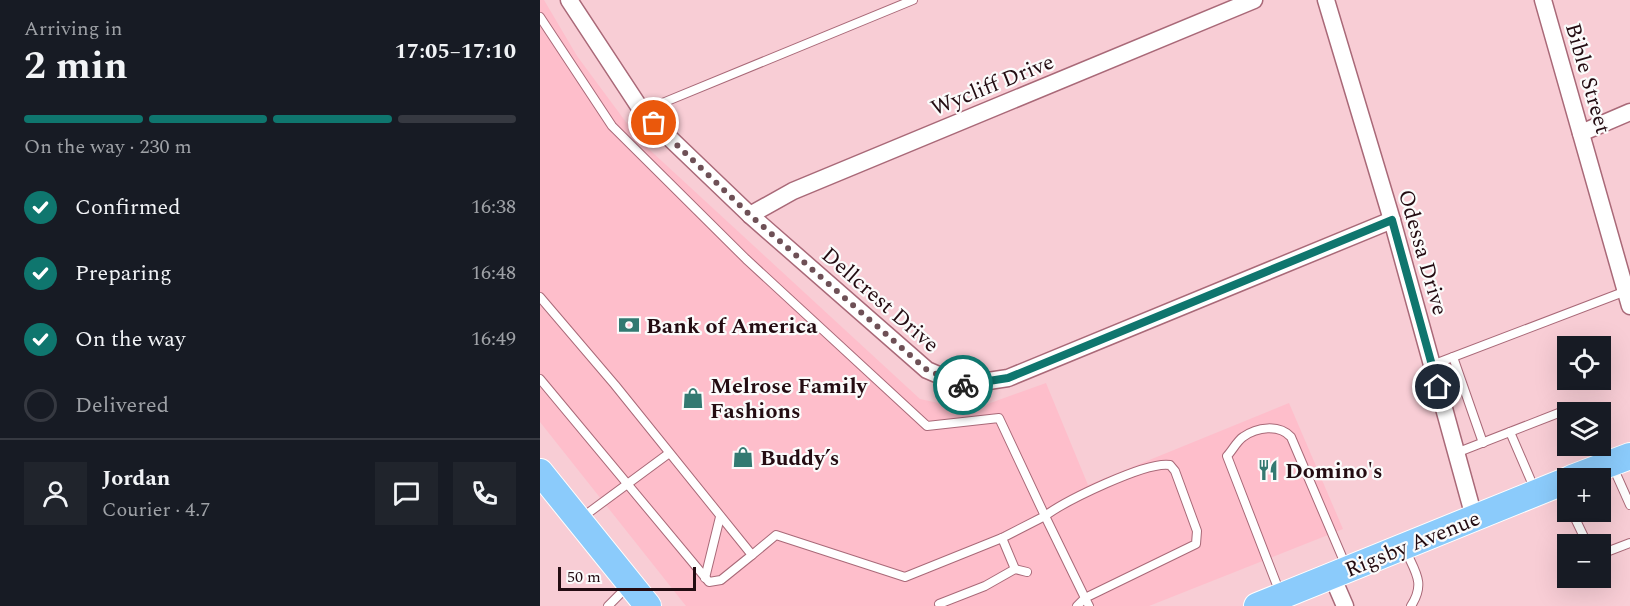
<!DOCTYPE html>
<meta charset="utf-8">
<style>
:root{--surface:#171b24;--page:#20242c;--text:#f1f3f6;--muted:#9ea1a6;--line:#363941;--accent:#0f766e}
body{margin:0;font-family:Spectral,serif;background:var(--page);color:var(--text);height:100vh;display:flex;flex-direction:column;font-size:22px;white-space:nowrap}
*{box-sizing:border-box;margin:0}
p{font-size:20px;color:var(--muted)}
.icon{flex:none;width:33px;height:33px;fill:none;stroke:currentColor;stroke-width:2;stroke-linecap:round;stroke-linejoin:round}
.map{position:relative;flex:1;overflow:hidden}
.sheet{display:flex;flex-direction:column;background:var(--surface);width:540px}
.sheet>*{flex:none}
.tools{position:absolute;left:1017px;top:336px;display:grid;gap:12px}
.tools a{display:grid;place-items:center;width:54px;height:54px;border-radius:0px;background:var(--surface);box-shadow:0 6px 24px #0002;font-size:30px}
.scale{position:absolute;left:18px;bottom:15px;width:138px;box-sizing:border-box;padding-left:6px;border:3px solid #240c12;border-top:0;font-size:16px;line-height:21px;white-space:nowrap;color:#240c12;-webkit-text-stroke:4px #fbfbfb;paint-order:stroke}
.pin{position:absolute;display:grid;place-items:center;width:51px;height:51px;color:#fff;margin:-26px;border:3px solid #fff;border-radius:50%;box-shadow:0 2px 6px #0007}
.courier{position:absolute;display:grid;place-items:center;width:60px;height:60px;margin:-30px;border:4px solid #0f766e;border-radius:50%;background:#fff;color:#222;box-shadow:0 2px 8px #0007}
.overview em{font-style:normal;font-weight:700}
.overview div{display:flex;flex-direction:column-reverse}
.overview{display:flex;align-items:center;justify-content:space-between;height:102px;padding:0 24px}
h1{font-size:39px;font-weight:700;line-height:45px}
.bar{display:grid;grid-template-columns:repeat(4,1fr);gap:9px 6px;align-content:center;height:72px;padding:0 24px}
.bar i{height:8px;border-radius:4px;background:var(--line)}
.bar .active{background:var(--accent)}
.bar p{grid-column:span 4}
.line{display:flex;align-items:center;gap:15px;padding:0 24px;border-top:2px solid var(--line)}
.line div{flex:1}
.round{display:grid;place-items:center;flex:none;width:63px;height:63px;border-radius:0px;background:var(--page)}
ol{padding:0 24px;list-style:none}
li{display:flex;align-items:center;gap:18px;height:66px}
li p{margin-inline-start:auto}
li .icon{padding:6px;border-radius:50%;background:var(--accent);color:#fff;stroke-width:4}
li:last-child{color:var(--muted)}
li i{width:33px;height:33px;border:3px solid var(--line);border-radius:50%}
main{display:flex;flex:1;min-height:0}
.map>svg:first-child{display:block}
.built{fill:#febecb}
.lines{fill:none;stroke-linecap:round;stroke-linejoin:round}
.service-casing{stroke:#a96978;stroke-width:10}
.minor-casing{stroke:#a96978;stroke-width:19}
.primary-casing{stroke:#fff;stroke-width:28}
.service{stroke:#fff;stroke-width:8}
.minor{stroke:#fff;stroke-width:16}
.primary{stroke:#8bcbfb;stroke-width:26}
.done{stroke:#6e5056;stroke-width:6;stroke-dasharray:0 10.8}
.route{stroke:#0f766e;stroke-width:8}
.labels{text-anchor:middle;stroke-width:4.5;stroke-linejoin:round;paint-order:stroke}
.street-label{font-size:22px;fill:#240c12;stroke:#fbfbfb}
.poi-label{font-size:22px;font-weight:bold;fill:#240c12;stroke:#fbfbfb;text-anchor:start}
</style>
<main>
<section class="sheet">
<div class="overview"><div><h1>2 min</h1><p>Arriving in</p></div><em>17:05–17:10</em></div>
<div class="bar"><i class="active"></i><i class="active"></i><i class="active"></i><i></i><p>On the way · 230 m</p></div>
<ol>
<li><svg class="icon" aria-label="check" viewBox="0 0 24 24"><path d="M5 12l5 5 9-10"/></svg>Confirmed<p>16:38</p></li>
<li><svg class="icon" aria-label="check" viewBox="0 0 24 24"><path d="M5 12l5 5 9-10"/></svg>Preparing<p>16:48</p></li>
<li><svg class="icon" aria-label="check" viewBox="0 0 24 24"><path d="M5 12l5 5 9-10"/></svg>On the way<p>16:49</p></li>
<li><i></i>Delivered</li>
</ol>
<div class="line" style="height:108px"><a class="round"><svg class="icon" aria-label="person" viewBox="0 0 24 24"><circle cx="12" cy="8" r="4"/><path d="M4 21q1-7 8-7t8 7"/></svg></a><div><b>Jordan</b><p>Courier · 4.7</p></div><a class="round"><svg class="icon" aria-label="chat" viewBox="0 0 24 24"><path d="M4 5h16v11H9l-5 4z"/></svg></a><a class="round"><svg class="icon" aria-label="phone" viewBox="0 0 24 24"><path d="M5 4h4l2 5-3 2q2 4 5 5l2-3 5 2v4C11 20 4 13 5 4z"/></svg></a></div>
</section>
<div class="map">
<svg width="1090" height="606" viewBox="0 0 1090 606">
<rect width="100%" height="100%" fill="#f8cdd5"/>
<!-- built -->
<polygon class="built" points="0,0 4,0 37,56 100,141 380,399 431,410 506,383 548,485 749,403 803,529 609,606 146,606 0,422"/>
<g class="lines">
<defs>
<g id="service">
<polyline points="0,17 72,126 206,259 387,426 459,418 505,516 462,538 365,577 236,535 212,555"/>
<polyline points="103,111 373,0"/>
<polyline points="0,297 75,385 212,555 181,580 169,582 0,379"/>
<polyline points="913,357 943,443"/>
<polyline points="892,365 1086,291"/>
<polyline points="970,432 995,490"/>
<polyline points="1058,446 1064,462"/>
<polyline points="916,453 1034,407 1042,412"/>
<polyline points="1073,467 1090,505"/>
<polyline points="1021,487 1028,501"/>
<polyline points="1032,512 1044,537 1052,544"/>
<polyline points="40,519 128,454"/>
<path d="M 865,549 C 875,572 886,583 871,606"/>
<polyline points="1060,549 1069,551 1090,543"/>
<polyline points="475,569 487,572"/>
<polyline points="165,578 180,517"/>
<path d="M 740,593 L 687,456 C 692,451 697,441 703,437 C 717,427 739,424 751,437 L 806,566"/>
<polyline points="68,606 88,586"/>
<polyline points="400,606 399,604 445,586 475,569 462,538"/>
<path d="M 537,606 L 545,598 L 656,544 L 657,531 L 635,471 L 630,465 C 606,461 525,501 505,516 L 545,598 L 549,606"/>
</g>
<g id="minor">
<polyline points="29,0 98,105 114,123 210,215 387,370 422,385 468,378 852,220"/>
<polyline points="786,0 852,220 934,517"/>
<polyline points="1003,0 1090,306"/>
<polyline points="1041,133 1090,112"/>
<polyline points="210,215 253,191 714,0"/>
<polyline points="792,576 805,606"/>
</g>
<g id="primary">
<polyline points="0,472 108,606"/>
<polyline points="1032,478 1090,456"/>
<polyline points="717,606 1028,480"/>
</g>
</defs>
<!-- service casing -->
<use href="#service" class="service-casing"/>
<!-- minor casing -->
<use href="#minor" class="minor-casing"/>
<!-- primary casing -->
<use href="#primary" class="primary-casing"/>
<!-- service -->
<use href="#service" class="service"/>
<!-- minor -->
<use href="#minor" class="minor"/>
<!-- primary -->
<use href="#primary" class="primary"/>
</g>
<g class="lines">
<!-- done -->
<polyline class="done" points="114,123 210,215 387,370 423,385"/>
<!-- route -->
<polyline class="route" points="423,385 468,378 852,220 898,387"/>
</g>
<!-- icons -->
<defs>
<symbol id="bank-bare" viewBox="-9 -9 18 18"><path d="M-6-4H6V4H-6ZM0-2.3a2.3 2.3 0 1 0 0 4.6a2.3 2.3 0 1 0 0-4.6Z" fill="#337971" stroke="#fbfbfb" stroke-width="2.5" paint-order="stroke"/></symbol>
<symbol id="shop-bare" viewBox="-9 -9 18 18"><path d="M-5-2.5h2.3a2.7 3.5 0 0 1 5.4 0H5L5.5 6h-11ZM-1.5-2.5h3a1.5 2.3 0 0 0-3 0Z" fill="#337971" stroke="#fbfbfb" stroke-width="2.5" paint-order="stroke"/></symbol>
<symbol id="restaurant-bare" viewBox="-9 -9 18 18"><path d="M-5-6h1v4h1v-4h1v4h1v-4h1v5L-1.5 .5V6h-2V.5L-5-1ZM5-6V6H3V1.5H1.5Q1.5-4 5-6Z" fill="#337971" stroke="#fbfbfb" stroke-width="2.5" paint-order="stroke"/></symbol>
</defs>
<g fill-rule="evenodd">
<use href="#bank-bare" x="74" y="310" width="30" height="30"/>
<use href="#shop-bare" x="138" y="383" width="30" height="30"/>
<use href="#shop-bare" x="188" y="442" width="30" height="30"/>
<use href="#restaurant-bare" x="713" y="455" width="30" height="30"/>
</g>
<g class="labels">
<!-- street labels -->
<g class="street-label">
<text transform="translate(1049 78) rotate(74)" y="8">Bible Street</text>
<text transform="translate(452 84) rotate(-22)" y="8">Wycliff Drive</text>
<text transform="translate(884 252) rotate(74)" y="8">Odessa Drive</text>
<text transform="translate(341 299) rotate(41)" y="8">Dellcrest Drive</text>
<text transform="translate(872 543) rotate(-22)" y="8">Rigsby Avenue</text>
</g>
<!-- poi labels -->
<g class="poi-label">
<text x="106" y="333">Bank of America</text>
<text x="170" y="393">Melrose Family<tspan x="170" dy="25">Fashions</tspan></text>
<text x="220" y="465">Buddy’s</text>
<text x="745" y="478">Domino's</text>
</g>
</g>
</svg>
<div class="tools">
<a><svg class="icon" aria-label="locate" viewBox="0 0 24 24"><circle cx="12" cy="12" r="6"/><path d="M12 2v4M12 18v4M2 12h4M18 12h4"/></svg></a>
<a><svg class="icon" aria-label="layers" viewBox="0 0 24 24"><path d="M12 4l9 5-9 5-9-5zM3 14l9 5 9-5"/></svg></a>
<a>+</a>
<a>−</a>
</div>
<div class="scale">50 m</div>
<div class="pin" style="left:114px;top:123px;background:#ea580c"><svg class="icon" aria-label="bag" viewBox="0 0 24 24"><path d="M5 8h14l-1 12H6zM9 8a3 3 0 0 1 6 0"/></svg></div>
<div class="pin" style="left:898px;top:387px;background:#1f2937"><svg class="icon" aria-label="home" viewBox="0 0 24 24"><path d="M3 11l9-7 9 7M6 9v11h12V9"/></svg></div>
<div class="courier" style="left:423px;top:385px"><svg class="icon" aria-label="bike" viewBox="0 0 24 24"><circle cx="6" cy="16" r="4"/><circle cx="18" cy="16" r="4"/><path d="M6 16l4-8h5l3 8M10 8l3 8H6M13 5h3"/></svg></div>
</div>
</main>
